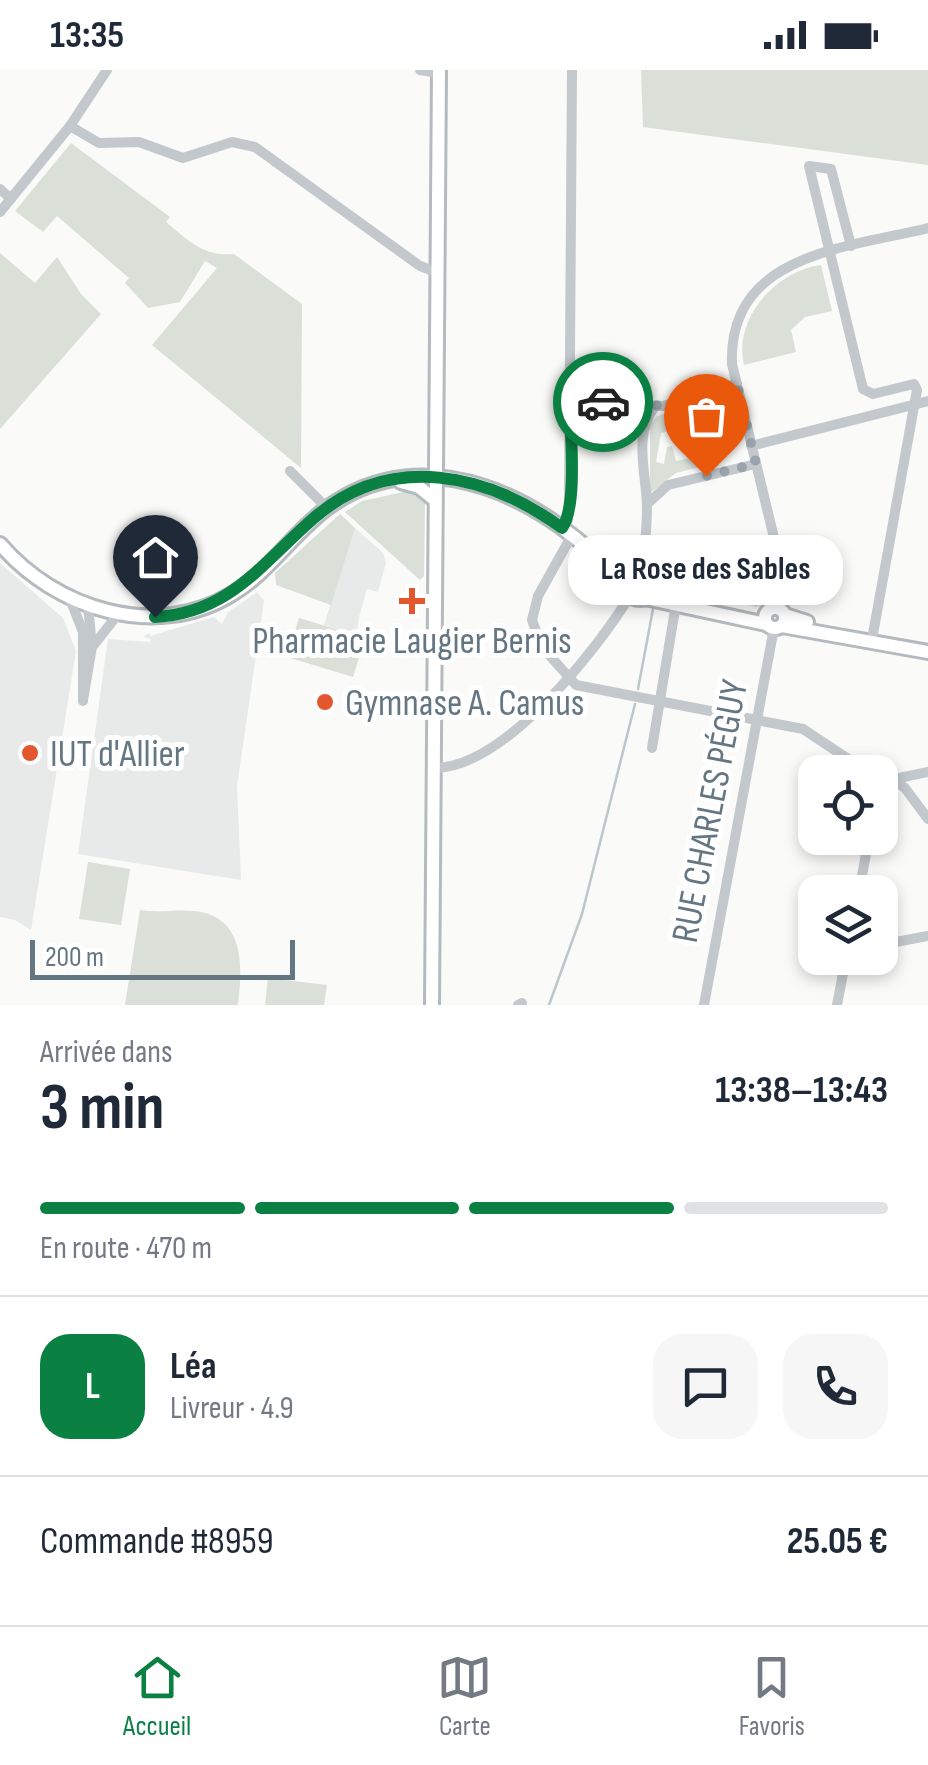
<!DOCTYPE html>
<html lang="fr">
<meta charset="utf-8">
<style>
:root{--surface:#fff;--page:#f6f6f7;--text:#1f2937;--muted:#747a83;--line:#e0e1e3;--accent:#0b8043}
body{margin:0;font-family:"Sofia Sans Condensed",sans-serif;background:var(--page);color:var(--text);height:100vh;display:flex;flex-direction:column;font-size:38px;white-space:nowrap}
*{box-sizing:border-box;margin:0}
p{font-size:32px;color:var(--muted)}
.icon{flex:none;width:55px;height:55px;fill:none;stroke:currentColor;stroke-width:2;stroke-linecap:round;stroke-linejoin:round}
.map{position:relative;height:935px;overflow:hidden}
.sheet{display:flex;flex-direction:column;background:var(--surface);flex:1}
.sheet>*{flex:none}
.fabs{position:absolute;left:798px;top:685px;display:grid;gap:20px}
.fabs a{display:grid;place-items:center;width:100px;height:100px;border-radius:20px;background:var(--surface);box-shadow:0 5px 15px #0003;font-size:50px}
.scale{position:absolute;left:30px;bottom:25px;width:265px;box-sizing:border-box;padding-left:10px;border:5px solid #657683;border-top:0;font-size:28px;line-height:35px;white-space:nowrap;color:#657683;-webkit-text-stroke:8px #fff;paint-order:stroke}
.pin{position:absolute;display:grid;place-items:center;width:85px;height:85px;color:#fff;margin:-102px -42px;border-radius:50% 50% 50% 0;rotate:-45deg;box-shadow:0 0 10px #0007}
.pin .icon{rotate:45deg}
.courier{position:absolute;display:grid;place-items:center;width:100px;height:100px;margin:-50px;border:8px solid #0b8043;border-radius:50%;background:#fff;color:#222;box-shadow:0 2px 12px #0007}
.bubble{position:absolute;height:70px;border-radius:30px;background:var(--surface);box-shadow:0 5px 15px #0003;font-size:32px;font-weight:700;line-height:70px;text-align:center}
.headline em{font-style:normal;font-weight:700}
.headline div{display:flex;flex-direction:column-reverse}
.headline{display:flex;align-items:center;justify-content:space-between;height:170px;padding:0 40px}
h1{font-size:65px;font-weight:700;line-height:75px}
.bar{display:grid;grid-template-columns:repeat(4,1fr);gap:15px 10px;align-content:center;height:120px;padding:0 40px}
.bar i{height:12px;border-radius:8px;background:var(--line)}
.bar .current{background:var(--accent)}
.bar p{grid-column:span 4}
.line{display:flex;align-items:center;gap:25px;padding:0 40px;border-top:2px solid var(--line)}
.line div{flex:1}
.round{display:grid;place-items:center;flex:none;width:105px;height:105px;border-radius:30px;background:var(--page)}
.status{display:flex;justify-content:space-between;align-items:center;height:70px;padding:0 50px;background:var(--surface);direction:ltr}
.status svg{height:28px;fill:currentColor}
.tab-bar{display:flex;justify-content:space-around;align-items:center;height:140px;border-top:2px solid var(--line);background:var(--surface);font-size:28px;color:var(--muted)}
.tab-bar a{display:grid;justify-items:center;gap:5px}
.tab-bar .current{color:var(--accent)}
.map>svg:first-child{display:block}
.built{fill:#e8e9e9}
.green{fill:#dadfd7}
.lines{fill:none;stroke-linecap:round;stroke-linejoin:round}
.stream{stroke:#bbc7cb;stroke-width:2.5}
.major-casing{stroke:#b5babe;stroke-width:18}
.minor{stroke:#c3c8cc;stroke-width:10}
.major{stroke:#fff;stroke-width:12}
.done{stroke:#99a4ac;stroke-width:10;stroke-dasharray:0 18}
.route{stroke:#0b8043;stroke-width:12}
.poi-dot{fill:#e4572e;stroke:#fff;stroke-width:4}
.labels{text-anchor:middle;stroke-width:10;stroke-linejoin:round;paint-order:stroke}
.poi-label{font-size:38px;fill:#657683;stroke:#fff;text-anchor:start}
.street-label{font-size:38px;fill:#657683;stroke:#fff}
</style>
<div class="status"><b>13:35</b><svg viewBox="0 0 49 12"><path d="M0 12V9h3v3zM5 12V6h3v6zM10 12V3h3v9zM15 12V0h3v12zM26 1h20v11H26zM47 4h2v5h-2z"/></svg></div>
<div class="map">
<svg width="928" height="935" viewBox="0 0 928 935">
<rect width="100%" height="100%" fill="#fafaf8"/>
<!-- built -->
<g class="built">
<polygon points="355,458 383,483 386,493 378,522 367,519 359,547 357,561 366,564 365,568 324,555"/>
<polygon points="0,493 63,548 76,581 31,860 15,850 0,847"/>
<polygon points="257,522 264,531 237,716 241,810 78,784 108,569 150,572 151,569 143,567 149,563 150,566 214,547 222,554 228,542"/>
</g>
<!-- green -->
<g class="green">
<polygon points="641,0 928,0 928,95 643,57"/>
<path d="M 71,73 L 170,147 L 166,152 C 189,171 204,187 234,184 L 302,234 L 301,398 L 152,275 L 217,198 L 205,191 L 180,232 L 148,238 L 125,213 L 129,208 L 57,146 L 43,162 L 15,141 Z"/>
<polygon points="0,183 35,213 57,187 81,224 101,244 0,359"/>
<path d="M 821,195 L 832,241 L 805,247 L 791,260 L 796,282 L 744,295 C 733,248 776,201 821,195 Z"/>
<polygon points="708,331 713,348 700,352 706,377 694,380 688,357 661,363 656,392 664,394 667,377 672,376 676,391 708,384 711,394 676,403 650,423 650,355 657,346"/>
<polygon points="413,420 425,430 424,506 420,510 345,442 362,431"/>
<polygon points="340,444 355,458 331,535 276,515 275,503"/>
<polygon points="775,496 778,507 773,529 757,537 686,522 707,508"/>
<polygon points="299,548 365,568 353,607 287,587"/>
<polygon points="88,792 130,799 121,855 79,849"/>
<path d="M 140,840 C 159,843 176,839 194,841 C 245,846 243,897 238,935 L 125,935 Z"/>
<polygon points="268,908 327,915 324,935 265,935"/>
</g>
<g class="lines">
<!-- stream -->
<g class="stream">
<polyline points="638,619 653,539"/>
<polyline points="549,935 582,844 635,634"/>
</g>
<defs>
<g id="major">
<polyline points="401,412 419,417 435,430"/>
<path d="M 0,474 C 55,539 156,571 232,524 C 269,502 293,463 327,438 C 427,365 551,431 621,512"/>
<circle cx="640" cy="510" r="19"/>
<polyline points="659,509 666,521 681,528"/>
<polyline points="645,528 766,554"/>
<circle cx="775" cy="548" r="10"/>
<polyline points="785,545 807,552"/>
<polyline points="782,556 928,582"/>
<polyline points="432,935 439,0"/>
</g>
</defs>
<!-- major casing -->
<use href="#major" class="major-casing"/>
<!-- minor -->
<g class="minor">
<polyline points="420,0 439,3"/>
<polyline points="70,56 99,73 139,72 183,88 232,72 255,77 420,196 436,202"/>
<polyline points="0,119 11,129"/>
<polyline points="0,142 70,56 107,0"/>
<polyline points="851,176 831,99 809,96 863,319 873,324 914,314 917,320 873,564"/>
<polyline points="570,332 663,336 737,314"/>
<polyline points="751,376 928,331"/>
<polyline points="290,401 327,438"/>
<polyline points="647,434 668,415 756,394"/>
<polyline points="562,458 568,450 569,428 572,0"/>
<polyline points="572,465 538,526 532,550 542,577 576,615 803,659 868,702"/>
<path d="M 644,492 C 645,473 647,454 647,436 C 646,401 633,366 655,336"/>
<polyline points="70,529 83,562 83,631"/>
<path d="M 778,539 L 783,505 L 732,294 C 728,183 848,178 928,158"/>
<polyline points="93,576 119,543"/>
<polyline points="83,630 92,577 88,535"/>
<polyline points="652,678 676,534"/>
<path d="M 434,698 C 504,698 595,582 630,526"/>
<polyline points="892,709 905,718 928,749"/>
<polyline points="880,712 928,702"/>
<polyline points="859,822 869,768"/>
<polyline points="880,875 928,866"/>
<polyline points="518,935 522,933"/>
<polyline points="704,935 774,558"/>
<polyline points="837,935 846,888"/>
</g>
<!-- major -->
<use href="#major" class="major"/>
</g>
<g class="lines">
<!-- done -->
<polyline class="done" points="603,332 663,336 737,314 756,394 706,406"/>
<!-- route -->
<path class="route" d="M 155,547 C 230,543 262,493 314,448 C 391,381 488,404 562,458 C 578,436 570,360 570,332 L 603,332"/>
</g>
<!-- markers -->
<g class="poi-dot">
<path d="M407 516h10v10h10v10h-10v10h-10v-10h-10v-10h10z"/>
<circle cx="325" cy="632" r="10"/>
<circle cx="30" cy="683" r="10"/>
</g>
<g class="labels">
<!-- poi labels -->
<g class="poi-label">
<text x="412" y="583" text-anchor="middle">Pharmacie Laugier Bernis</text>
<text x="345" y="645">Gymnase A. Camus</text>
<text x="50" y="696">IUT d'Allier</text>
</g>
<!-- street labels -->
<g class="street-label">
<text transform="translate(709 741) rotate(-79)" y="13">RUE CHARLES PÉGUY</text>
</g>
</g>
</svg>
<div class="fabs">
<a><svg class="icon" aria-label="locate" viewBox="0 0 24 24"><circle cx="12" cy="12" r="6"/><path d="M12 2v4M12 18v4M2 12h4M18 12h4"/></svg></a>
<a><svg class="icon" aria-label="layers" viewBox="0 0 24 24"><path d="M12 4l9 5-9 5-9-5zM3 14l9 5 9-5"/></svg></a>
</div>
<div class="scale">200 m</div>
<div class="pin" style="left:706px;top:406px;background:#ea580c"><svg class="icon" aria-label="bag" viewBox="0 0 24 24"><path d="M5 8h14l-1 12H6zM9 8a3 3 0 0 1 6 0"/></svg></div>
<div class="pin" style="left:155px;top:547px;background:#1f2937"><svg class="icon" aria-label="home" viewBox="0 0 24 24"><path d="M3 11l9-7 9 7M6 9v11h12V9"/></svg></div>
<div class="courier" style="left:603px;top:332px"><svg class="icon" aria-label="car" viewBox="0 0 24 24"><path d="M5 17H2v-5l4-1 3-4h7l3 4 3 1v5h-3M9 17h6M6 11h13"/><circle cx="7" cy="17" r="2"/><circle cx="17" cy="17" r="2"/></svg></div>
<div class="bubble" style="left:568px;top:465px;width:275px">La Rose des Sables</div>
</div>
<section class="sheet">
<div class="headline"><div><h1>3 min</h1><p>Arrivée dans</p></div><em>13:38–13:43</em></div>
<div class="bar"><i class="current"></i><i class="current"></i><i class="current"></i><i></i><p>En route · 470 m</p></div>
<div class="line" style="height:180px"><b class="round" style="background:var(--accent);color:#fff">L</b><div><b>Léa</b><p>Livreur · 4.9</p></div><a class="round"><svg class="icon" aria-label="chat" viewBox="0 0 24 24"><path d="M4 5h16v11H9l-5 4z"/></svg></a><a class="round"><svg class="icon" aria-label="phone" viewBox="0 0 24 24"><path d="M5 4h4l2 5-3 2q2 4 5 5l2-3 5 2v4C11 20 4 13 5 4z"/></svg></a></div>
<div class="line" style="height:130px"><div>Commande #8959</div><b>25.05 €</b></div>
</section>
<nav class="tab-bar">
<a class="current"><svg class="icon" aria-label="home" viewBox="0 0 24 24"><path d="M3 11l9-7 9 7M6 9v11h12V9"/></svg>Accueil</a>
<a><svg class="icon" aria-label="map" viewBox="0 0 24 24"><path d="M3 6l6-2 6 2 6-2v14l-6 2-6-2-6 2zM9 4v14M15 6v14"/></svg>Carte</a>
<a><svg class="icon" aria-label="saved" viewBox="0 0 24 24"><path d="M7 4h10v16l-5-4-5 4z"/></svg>Favoris</a>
</nav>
